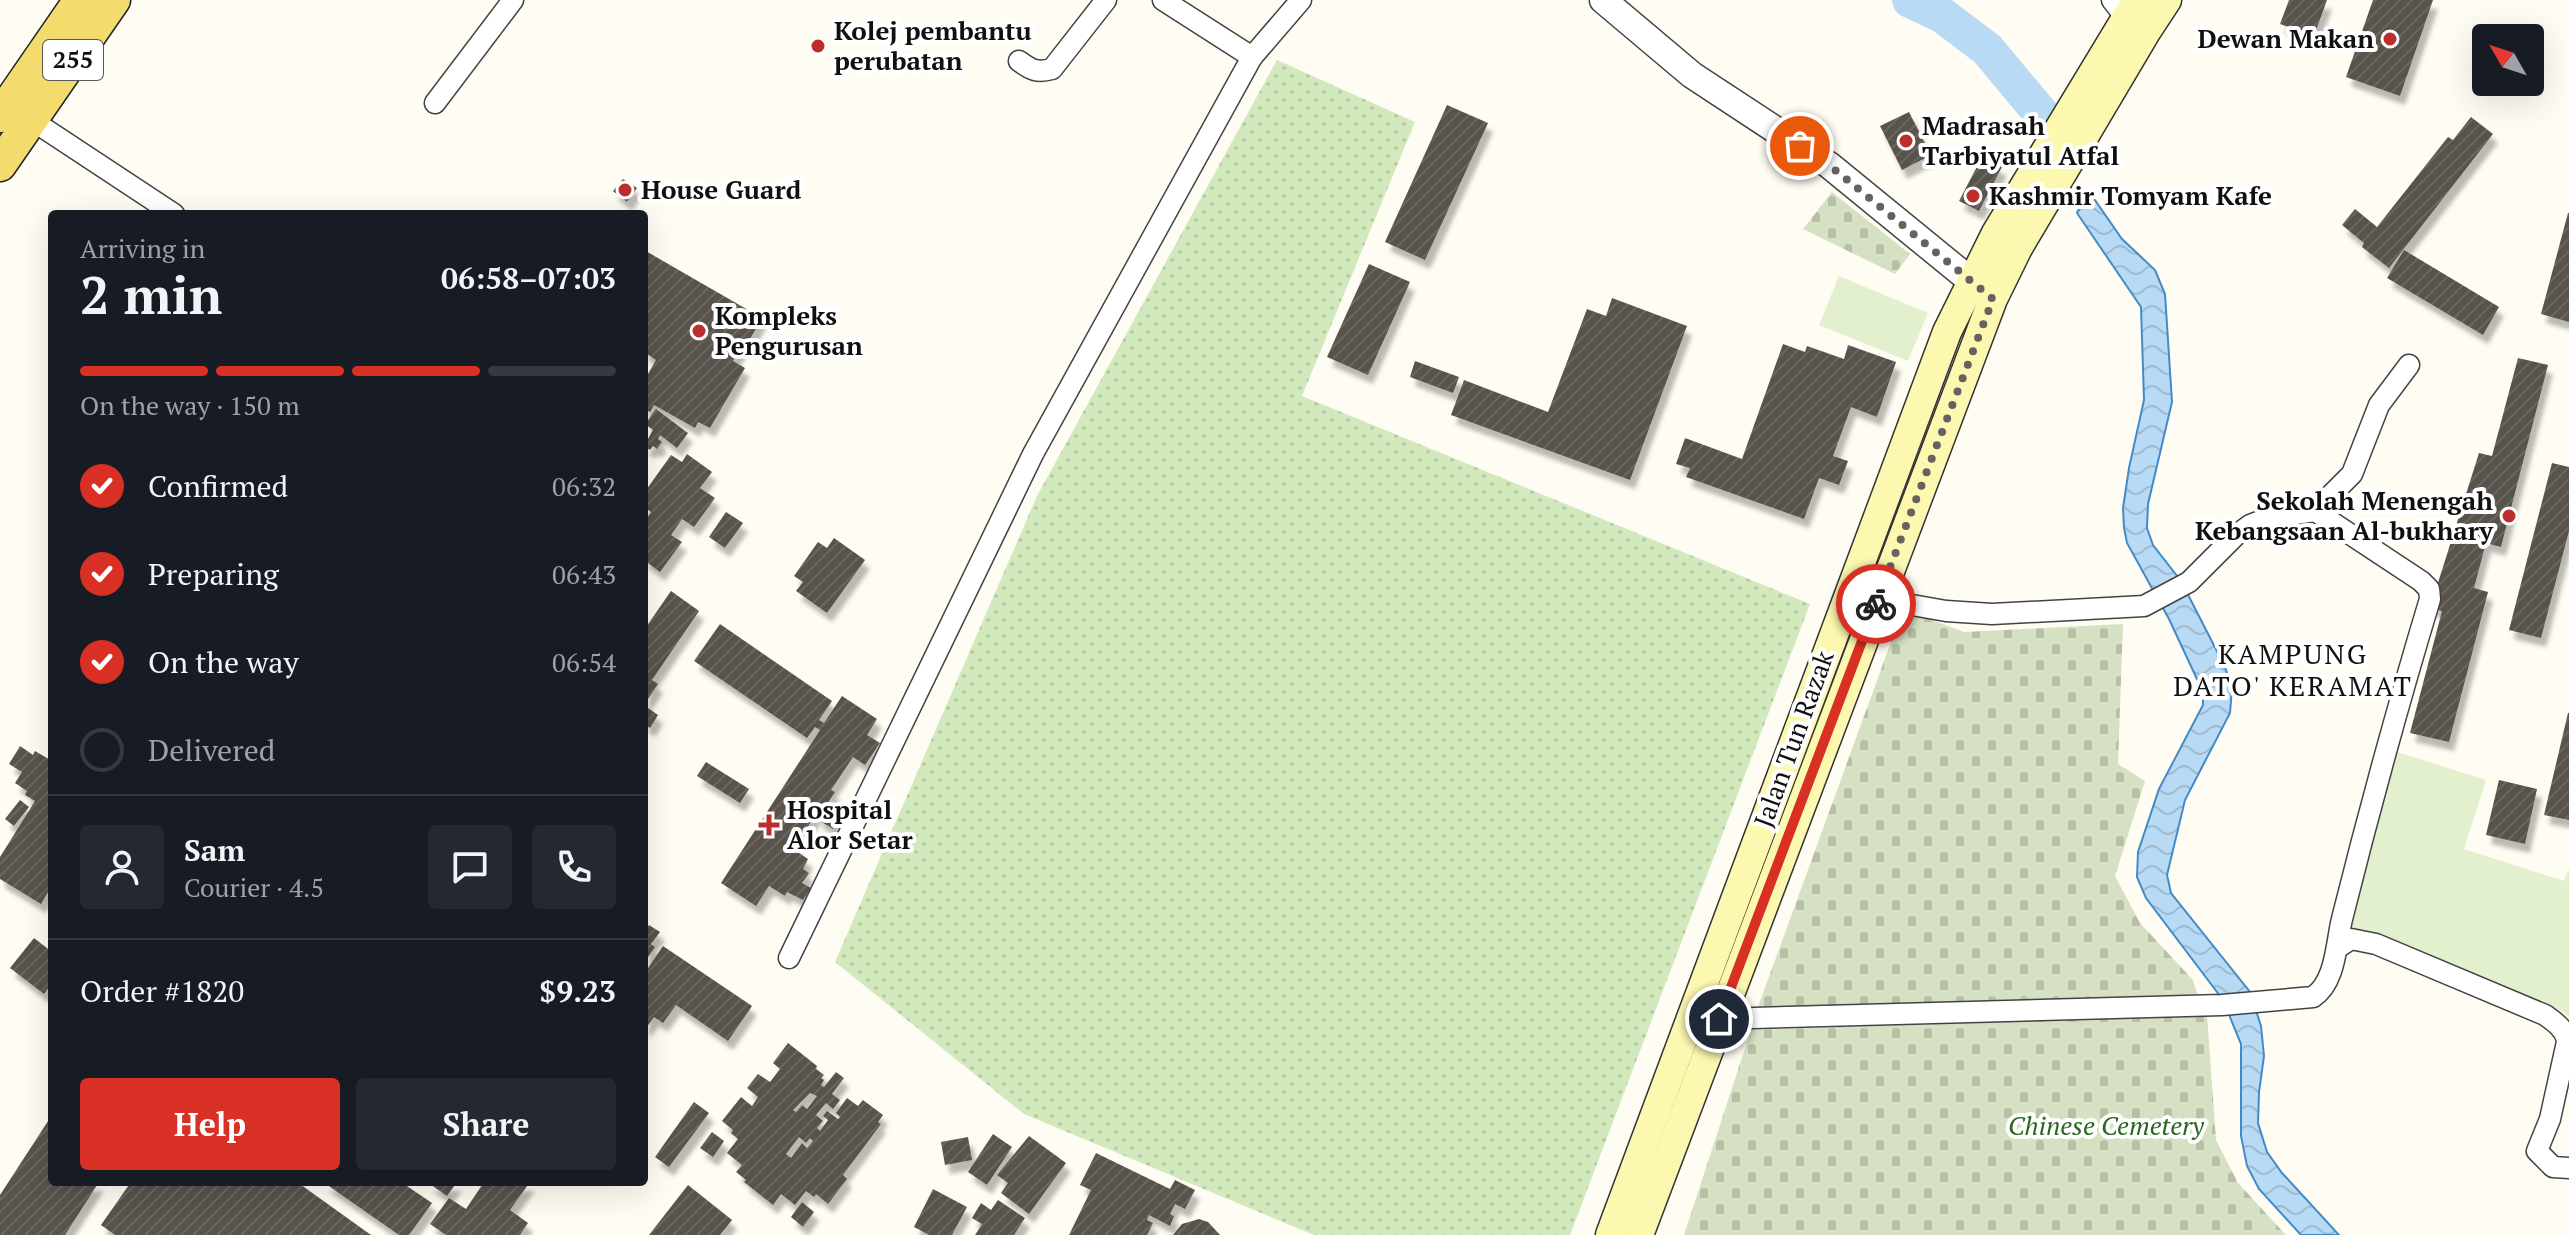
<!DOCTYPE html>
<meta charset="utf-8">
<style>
:root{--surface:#171b24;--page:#242831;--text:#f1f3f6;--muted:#9ea1a6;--line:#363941;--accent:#d93025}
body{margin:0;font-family:"PT Serif",serif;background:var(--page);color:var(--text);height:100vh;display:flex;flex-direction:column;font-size:30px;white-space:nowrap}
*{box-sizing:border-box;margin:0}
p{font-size:26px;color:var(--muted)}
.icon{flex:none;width:44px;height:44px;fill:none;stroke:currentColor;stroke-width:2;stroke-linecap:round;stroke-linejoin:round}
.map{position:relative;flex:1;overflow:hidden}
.panel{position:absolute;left:48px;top:210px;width:600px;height:976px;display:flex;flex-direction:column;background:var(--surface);border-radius:8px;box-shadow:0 8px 32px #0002}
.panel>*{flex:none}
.needle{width:52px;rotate:309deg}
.tools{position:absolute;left:2472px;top:24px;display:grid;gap:16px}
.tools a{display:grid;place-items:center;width:72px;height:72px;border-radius:8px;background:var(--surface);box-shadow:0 8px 32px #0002;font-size:40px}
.pin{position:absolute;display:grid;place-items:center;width:68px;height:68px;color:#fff;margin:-34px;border:4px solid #fff;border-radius:50%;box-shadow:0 2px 8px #0007}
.courier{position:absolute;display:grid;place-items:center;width:80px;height:80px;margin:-40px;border:6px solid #d93025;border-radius:50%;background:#fff;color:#222;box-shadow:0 2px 10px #0007}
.overview em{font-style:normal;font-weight:700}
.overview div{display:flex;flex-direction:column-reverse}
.overview{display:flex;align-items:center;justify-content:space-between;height:136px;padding:0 32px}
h1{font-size:52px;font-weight:700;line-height:60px}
.bar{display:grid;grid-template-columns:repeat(4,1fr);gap:12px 8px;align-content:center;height:96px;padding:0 32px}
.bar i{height:10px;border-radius:6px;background:var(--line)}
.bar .current{background:var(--accent)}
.bar p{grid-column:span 4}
.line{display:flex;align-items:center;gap:20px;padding:0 32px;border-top:2px solid var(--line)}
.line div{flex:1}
.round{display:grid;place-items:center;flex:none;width:84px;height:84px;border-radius:8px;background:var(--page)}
ol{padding:0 32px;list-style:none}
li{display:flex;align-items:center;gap:24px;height:88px}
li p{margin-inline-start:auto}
li .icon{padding:8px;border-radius:50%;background:var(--accent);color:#fff;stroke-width:4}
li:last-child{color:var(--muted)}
li i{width:44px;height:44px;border:4px solid var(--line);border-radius:50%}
.cta{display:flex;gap:16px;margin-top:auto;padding:16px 32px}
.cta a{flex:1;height:92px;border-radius:8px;background:var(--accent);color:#fff;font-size:32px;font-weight:700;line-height:92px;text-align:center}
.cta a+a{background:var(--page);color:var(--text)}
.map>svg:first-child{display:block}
.grass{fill:url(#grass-dots)}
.cemetery{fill:url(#cemetery-stones)}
.pitch{fill:#e2f0ce}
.water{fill:url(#water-waves);stroke:#428bc9;stroke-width:2}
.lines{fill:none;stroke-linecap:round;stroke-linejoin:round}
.river{stroke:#b9daf4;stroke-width:36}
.building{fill:url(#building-hatch);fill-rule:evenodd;filter:url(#shadow)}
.minor-casing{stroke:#434343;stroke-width:23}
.tertiary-casing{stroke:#434343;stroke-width:29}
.secondary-casing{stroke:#323232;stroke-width:31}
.primary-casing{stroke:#212121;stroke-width:35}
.minor{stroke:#fff;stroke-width:20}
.tertiary{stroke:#fff;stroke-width:26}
.secondary{stroke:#fcf8b0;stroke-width:28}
.primary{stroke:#f4db6e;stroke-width:32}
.done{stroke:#64635f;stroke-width:8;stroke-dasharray:0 14.4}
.route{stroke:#d93025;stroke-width:10}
.poi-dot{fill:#bc2d2b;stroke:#fff;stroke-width:3}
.labels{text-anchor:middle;stroke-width:8;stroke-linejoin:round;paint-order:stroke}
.shield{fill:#fff;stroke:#585858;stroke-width:2}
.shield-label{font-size:24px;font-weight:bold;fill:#101010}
.poi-label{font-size:26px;font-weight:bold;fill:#101010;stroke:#fff;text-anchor:start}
.street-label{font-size:26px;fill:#101010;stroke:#fff}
.park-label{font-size:26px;font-style:italic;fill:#2b6621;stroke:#fff}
.neighbourhood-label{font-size:28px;letter-spacing:2px;fill:#101010;stroke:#fff}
</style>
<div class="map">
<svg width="2569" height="1235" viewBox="0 0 2569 1235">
<defs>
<pattern id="grass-dots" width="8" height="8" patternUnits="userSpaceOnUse" patternTransform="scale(2)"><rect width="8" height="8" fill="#d1e9bd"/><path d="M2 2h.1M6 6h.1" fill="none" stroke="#b2c7a1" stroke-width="1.8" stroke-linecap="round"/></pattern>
<pattern id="cemetery-stones" width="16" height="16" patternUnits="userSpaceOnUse" patternTransform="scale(2)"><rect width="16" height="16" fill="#d6e1c3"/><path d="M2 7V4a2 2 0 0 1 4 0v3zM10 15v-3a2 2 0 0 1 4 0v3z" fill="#b7c0a6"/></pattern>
<pattern id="water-waves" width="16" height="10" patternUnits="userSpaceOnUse" patternTransform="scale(2)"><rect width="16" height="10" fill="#b9daf4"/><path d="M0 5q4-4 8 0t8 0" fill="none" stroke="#9ebad0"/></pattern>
<pattern id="building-hatch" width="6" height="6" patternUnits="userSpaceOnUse" patternTransform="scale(2)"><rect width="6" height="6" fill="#58524c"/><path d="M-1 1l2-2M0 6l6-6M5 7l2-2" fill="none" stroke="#6b6661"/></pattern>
<filter id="shadow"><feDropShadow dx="5" dy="9" stdDeviation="2" flood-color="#0004"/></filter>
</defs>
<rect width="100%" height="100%" fill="#fffdf3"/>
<!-- grass -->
<polygon class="grass" points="1277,60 1415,122 1302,396 1810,604 1570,1235 1314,1235 1024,1114 835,962 1037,496"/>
<!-- cemetery -->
<g class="cemetery">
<polygon points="1832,192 1910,254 1895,274 1803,229"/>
<polygon points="1903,609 1964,632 2123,624 2118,764 2145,781 2115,876 2140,923 2193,980 2198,996 1758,1007"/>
<polygon points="2207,1015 2216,1140 2238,1183 2286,1235 1684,1235 1751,1030"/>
</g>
<!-- pitch -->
<g class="pitch">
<polygon points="1839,276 1928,313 1908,361 1819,325"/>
<polygon points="2397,752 2486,780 2464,849 2564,881 2569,869 2569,1017 2562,1011 2539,1000 2346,925"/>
</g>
<!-- water -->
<polygon class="water" points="2088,190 2122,239 2155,270 2165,294 2172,402 2148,504 2147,528 2153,545 2181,581 2225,667 2232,688 2230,713 2185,800 2167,875 2171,893 2250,992 2261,1026 2264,1056 2259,1092 2258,1123 2267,1152 2282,1173 2339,1235 2301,1235 2259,1189 2247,1166 2241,1136 2241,1044 2223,1000 2146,898 2137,877 2138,852 2159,789 2203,705 2203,692 2169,619 2127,543 2124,528 2123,508 2129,468 2144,400 2141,307 2077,213"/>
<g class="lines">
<!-- river -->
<polyline class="river" points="1910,0 1942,15 1987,49 2043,116"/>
</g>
<!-- building -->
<g class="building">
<polygon points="2289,0 2327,0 2314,36 2280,24"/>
<polygon points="2373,0 2433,0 2400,96 2346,77"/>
<polygon points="1447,105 1488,123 1425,260 1385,242"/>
<polygon points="1909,112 1931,155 1902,170 1880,126"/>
<polygon points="2471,117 2493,134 2389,268 2362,247 2364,243 2342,225 2355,209 2377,227 2448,137 2453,140"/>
<polygon points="1982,157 2002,167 1979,211 1959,201"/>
<polygon points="623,179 637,188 627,202 613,191"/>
<polygon points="2568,213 2569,213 2569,322 2541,314"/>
<polygon points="644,250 762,318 746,346 743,345 733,361 745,368 710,428 698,422 695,428 654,405 650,412 644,409 644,381 656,360 644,352"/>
<polygon points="2404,250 2499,307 2483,335 2387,278"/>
<polygon points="1369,264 1410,282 1368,375 1327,357"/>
<polygon points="1612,298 1687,326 1630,480 1451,415 1464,380 1548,412 1587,309 1606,316"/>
<polygon points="1783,344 1805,352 1807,346 1844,359 1848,345 1896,362 1877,417 1851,407 1833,456 1848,461 1839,485 1819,478 1804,519 1686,477 1690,468 1676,464 1685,438 1742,459"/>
<polygon points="2518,358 2548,365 2501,547 2486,543 2474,588 2488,592 2449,742 2410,733 2442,611 2430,608 2479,453 2492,456"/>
<polygon points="1415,361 1459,377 1453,393 1410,377"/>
<polygon points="656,409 688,433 677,448 660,435 658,439 662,442 657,449 653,446 650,450 644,446 653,430 645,424"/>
<polygon points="687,454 712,472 700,488 715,498 694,527 682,519 671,535 682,542 660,572 644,560 644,522 651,512 644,507 644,493 671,455 682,462"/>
<polygon points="2552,463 2569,467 2569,531 2541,638 2509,630"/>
<polygon points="726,512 743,523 725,548 709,537"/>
<polygon points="834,538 865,560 827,613 796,591 803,582 794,576 818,542 827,548"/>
<polygon points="671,591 699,611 652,680 658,684 644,705 644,630"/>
<polygon points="720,624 832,701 819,720 824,723 842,696 877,719 867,735 880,743 865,765 853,757 831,790 835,792 827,804 842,814 833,829 817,819 820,815 817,813 793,849 808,859 803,869 809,873 802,883 811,888 803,900 787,892 785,896 769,886 756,906 721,883 820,730 815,727 807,738 694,661"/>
<polygon points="644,705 658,715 650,728 644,724"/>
<polygon points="2568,713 2569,713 2569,820 2544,815"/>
<polygon points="20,746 33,755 35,751 52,761 52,894 48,892 41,904 0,879 0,857 35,801 25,795 27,791 15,783 22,772 9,764"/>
<polygon points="706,762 749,789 740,803 697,776"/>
<polygon points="2499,780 2537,789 2525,844 2486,835"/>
<polygon points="20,800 29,807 14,826 5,819"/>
<polygon points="649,925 660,932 651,944 655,947 644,963 644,933"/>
<polygon points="34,938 52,952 52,983 44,994 10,968"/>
<polygon points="663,946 752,1006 728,1041 676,1005 663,1023 654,1017 646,1028 644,1027 644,974"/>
<path d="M 788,1043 L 817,1066 L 816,1069 L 824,1075 L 821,1078 L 824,1080 L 821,1085 L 824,1087 L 836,1072 L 844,1078 L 832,1094 L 840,1100 L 833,1109 L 826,1103 L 816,1115 L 823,1121 L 817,1128 L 820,1131 L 828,1120 L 823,1116 L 827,1111 L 838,1119 L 840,1117 L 836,1113 L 847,1098 L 858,1106 L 863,1100 L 883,1115 L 878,1122 L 881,1124 L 843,1175 L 847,1179 L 828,1204 L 816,1194 L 814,1197 L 806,1191 L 795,1205 L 781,1194 L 773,1205 L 744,1182 L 746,1180 L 736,1172 L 742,1165 L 727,1153 L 738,1139 L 731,1133 L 733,1130 L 722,1121 L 741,1097 L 752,1106 L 758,1097 L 747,1088 L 758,1074 L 770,1082 L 780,1069 L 773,1063 ZM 810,1093 L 817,1096 L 807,1109 L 802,1105 L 796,1112 L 793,1110 ZM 799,1137 L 806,1143 L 810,1138 L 813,1141 L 807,1148 L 802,1143 L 791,1158 L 786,1154 Z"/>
<polygon points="694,1102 709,1113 669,1167 655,1157"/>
<polygon points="52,1115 52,1182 99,1182 65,1235 0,1235 0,1195"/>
<polygon points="712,1132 724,1141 713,1157 700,1148"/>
<polygon points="993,1134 1012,1147 987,1185 968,1172"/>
<polygon points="1029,1136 1066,1163 1029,1214 1001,1193 1008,1183 997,1175"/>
<polygon points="968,1137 972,1160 945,1165 941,1142"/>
<polygon points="1096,1153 1170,1189 1175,1180 1195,1190 1185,1209 1175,1204 1170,1214 1174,1216 1170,1226 1149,1215 1147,1220 1153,1223 1147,1235 1069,1235 1091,1190 1080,1185"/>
<polygon points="131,1182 297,1182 371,1235 115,1235 101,1225"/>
<polygon points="323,1182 401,1182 432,1203 409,1235 399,1235"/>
<polygon points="427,1182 457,1182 447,1196"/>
<polygon points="484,1182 530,1182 510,1210 528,1223 520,1235 446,1235 430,1224 449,1198 466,1209"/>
<polygon points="688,1185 732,1220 720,1235 649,1235"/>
<polygon points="933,1189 967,1207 952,1235 929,1235 914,1227"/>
<polygon points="998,1200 1025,1218 1014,1235 975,1235 982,1224 972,1218 981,1203 991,1210"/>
<polygon points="802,1202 814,1212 803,1227 791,1217"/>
<polygon points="1199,1219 1208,1222 1220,1235 1173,1235 1182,1224"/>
</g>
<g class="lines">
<defs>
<g id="minor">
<polyline points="1163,0 1252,57"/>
<polyline points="2112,0 2126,18"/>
<path d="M 1019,61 C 1031,70 1037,73 1052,69 L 1106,0"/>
<polyline points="435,103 513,0"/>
<polyline points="24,115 174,214"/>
<polyline points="1878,599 1946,611 1992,614 2144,606 2189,582 2235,536 2250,525 2268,518 2315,511 2352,474 2379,405 2409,365"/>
<path d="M 2337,948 L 2351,939 L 2376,944 L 2545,1015 C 2555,1022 2566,1030 2567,1042 L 2550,1119 L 2537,1151 L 2553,1167 L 2569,1168"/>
<polyline points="789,958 1033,454 1252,57 1301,0"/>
<path d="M 1719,1019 L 2222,1005 L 2313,997 C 2336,982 2336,943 2342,919 C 2369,811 2398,705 2430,599 L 2429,589 L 2421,581 L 2315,511"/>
</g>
<polyline id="tertiary" points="1603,0 1692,75 1829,165 1987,294"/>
<g id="secondary">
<polyline points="1610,1235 1947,332 1996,233 2137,0"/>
<polyline points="1639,1235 1993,299 2018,248 2146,32 2167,0"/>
</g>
<g id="primary">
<polyline points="0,116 80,0"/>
<polyline points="0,165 114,0"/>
</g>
</defs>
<!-- minor casing -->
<use href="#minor" class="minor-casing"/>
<!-- tertiary casing -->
<use href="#tertiary" class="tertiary-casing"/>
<!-- secondary casing -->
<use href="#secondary" class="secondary-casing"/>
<!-- primary casing -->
<use href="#primary" class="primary-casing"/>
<!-- minor -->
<use href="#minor" class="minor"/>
<!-- tertiary -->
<use href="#tertiary" class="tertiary"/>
<!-- secondary -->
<use href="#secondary" class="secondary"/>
<!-- primary -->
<use href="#primary" class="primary"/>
</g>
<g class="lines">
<!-- done -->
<polyline class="done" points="1800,146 1829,165 1993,299 1876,604"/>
<!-- route -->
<polyline class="route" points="1719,1019 1876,604"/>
</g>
<!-- markers -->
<g class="poi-dot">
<circle cx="2390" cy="39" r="8"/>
<circle cx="818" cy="46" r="8"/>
<circle cx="1906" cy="141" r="8"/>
<circle cx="625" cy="190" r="8"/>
<circle cx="1973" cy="196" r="8"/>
<circle cx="699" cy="331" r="8"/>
<circle cx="2509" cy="516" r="8"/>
<path d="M765 813h8v8h8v8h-8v8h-8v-8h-8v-8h8z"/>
</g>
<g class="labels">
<!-- shield labels -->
<rect class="shield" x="43" y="40" width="60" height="40" rx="6"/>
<g class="shield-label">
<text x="73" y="68">255</text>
</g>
<!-- poi labels -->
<g class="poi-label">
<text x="834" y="40">Kolej pembantu<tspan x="834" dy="30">perubatan</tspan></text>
<text x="2374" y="48" text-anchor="end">Dewan Makan</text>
<text x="1922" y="135">Madrasah<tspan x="1922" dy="30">Tarbiyatul Atfal</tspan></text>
<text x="641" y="199">House Guard</text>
<text x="1989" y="205">Kashmir Tomyam Kafe</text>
<text x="715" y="325">Kompleks<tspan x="715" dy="30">Pengurusan</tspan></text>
<text x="2493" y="510" text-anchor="end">Sekolah Menengah<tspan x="2493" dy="30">Kebangsaan Al-bukhary</tspan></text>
<text x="787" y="819">Hospital<tspan x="787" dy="30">Alor Setar</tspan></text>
</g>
<!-- street labels -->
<g class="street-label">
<text transform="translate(1794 739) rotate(-70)" y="9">Jalan Tun Razak</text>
</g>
<!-- park labels -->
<g class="park-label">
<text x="2106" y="1135">Chinese Cemetery</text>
</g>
<!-- neighbourhood labels -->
<g class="neighbourhood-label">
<text x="2293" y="664">KAMPUNG<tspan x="2293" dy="32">DATO' KERAMAT</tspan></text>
</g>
</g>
</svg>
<div class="tools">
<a><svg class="needle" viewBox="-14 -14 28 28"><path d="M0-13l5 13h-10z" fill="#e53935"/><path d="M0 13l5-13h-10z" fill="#9ea1a6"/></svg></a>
</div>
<div class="pin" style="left:1800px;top:146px;background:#ea580c"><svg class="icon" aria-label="bag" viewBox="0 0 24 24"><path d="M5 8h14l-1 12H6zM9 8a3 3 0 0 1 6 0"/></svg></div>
<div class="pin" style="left:1719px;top:1019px;background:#1f2937"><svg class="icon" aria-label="home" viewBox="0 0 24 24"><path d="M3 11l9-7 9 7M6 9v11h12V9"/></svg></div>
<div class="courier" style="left:1876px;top:604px"><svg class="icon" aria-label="bike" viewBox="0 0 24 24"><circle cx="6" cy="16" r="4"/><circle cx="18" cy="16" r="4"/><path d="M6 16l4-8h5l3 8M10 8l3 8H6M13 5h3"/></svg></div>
<section class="panel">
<div class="overview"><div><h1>2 min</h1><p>Arriving in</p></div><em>06:58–07:03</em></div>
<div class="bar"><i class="current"></i><i class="current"></i><i class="current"></i><i></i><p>On the way · 150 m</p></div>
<ol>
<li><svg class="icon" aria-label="check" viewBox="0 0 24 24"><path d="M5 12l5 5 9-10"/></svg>Confirmed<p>06:32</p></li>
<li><svg class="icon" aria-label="check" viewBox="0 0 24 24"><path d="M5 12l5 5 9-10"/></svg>Preparing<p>06:43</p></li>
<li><svg class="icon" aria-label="check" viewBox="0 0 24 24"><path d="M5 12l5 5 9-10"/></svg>On the way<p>06:54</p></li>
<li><i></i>Delivered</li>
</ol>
<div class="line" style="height:144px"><a class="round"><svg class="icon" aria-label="person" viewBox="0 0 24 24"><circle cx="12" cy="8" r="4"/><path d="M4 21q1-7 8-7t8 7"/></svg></a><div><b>Sam</b><p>Courier · 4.5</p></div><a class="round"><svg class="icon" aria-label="chat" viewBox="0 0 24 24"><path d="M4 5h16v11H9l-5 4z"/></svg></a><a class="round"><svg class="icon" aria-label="phone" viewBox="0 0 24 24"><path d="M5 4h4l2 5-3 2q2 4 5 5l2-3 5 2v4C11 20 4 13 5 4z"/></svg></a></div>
<div class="line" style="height:104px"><div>Order #1820</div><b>$9.23</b></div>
<div class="cta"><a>Help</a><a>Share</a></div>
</section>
</div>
